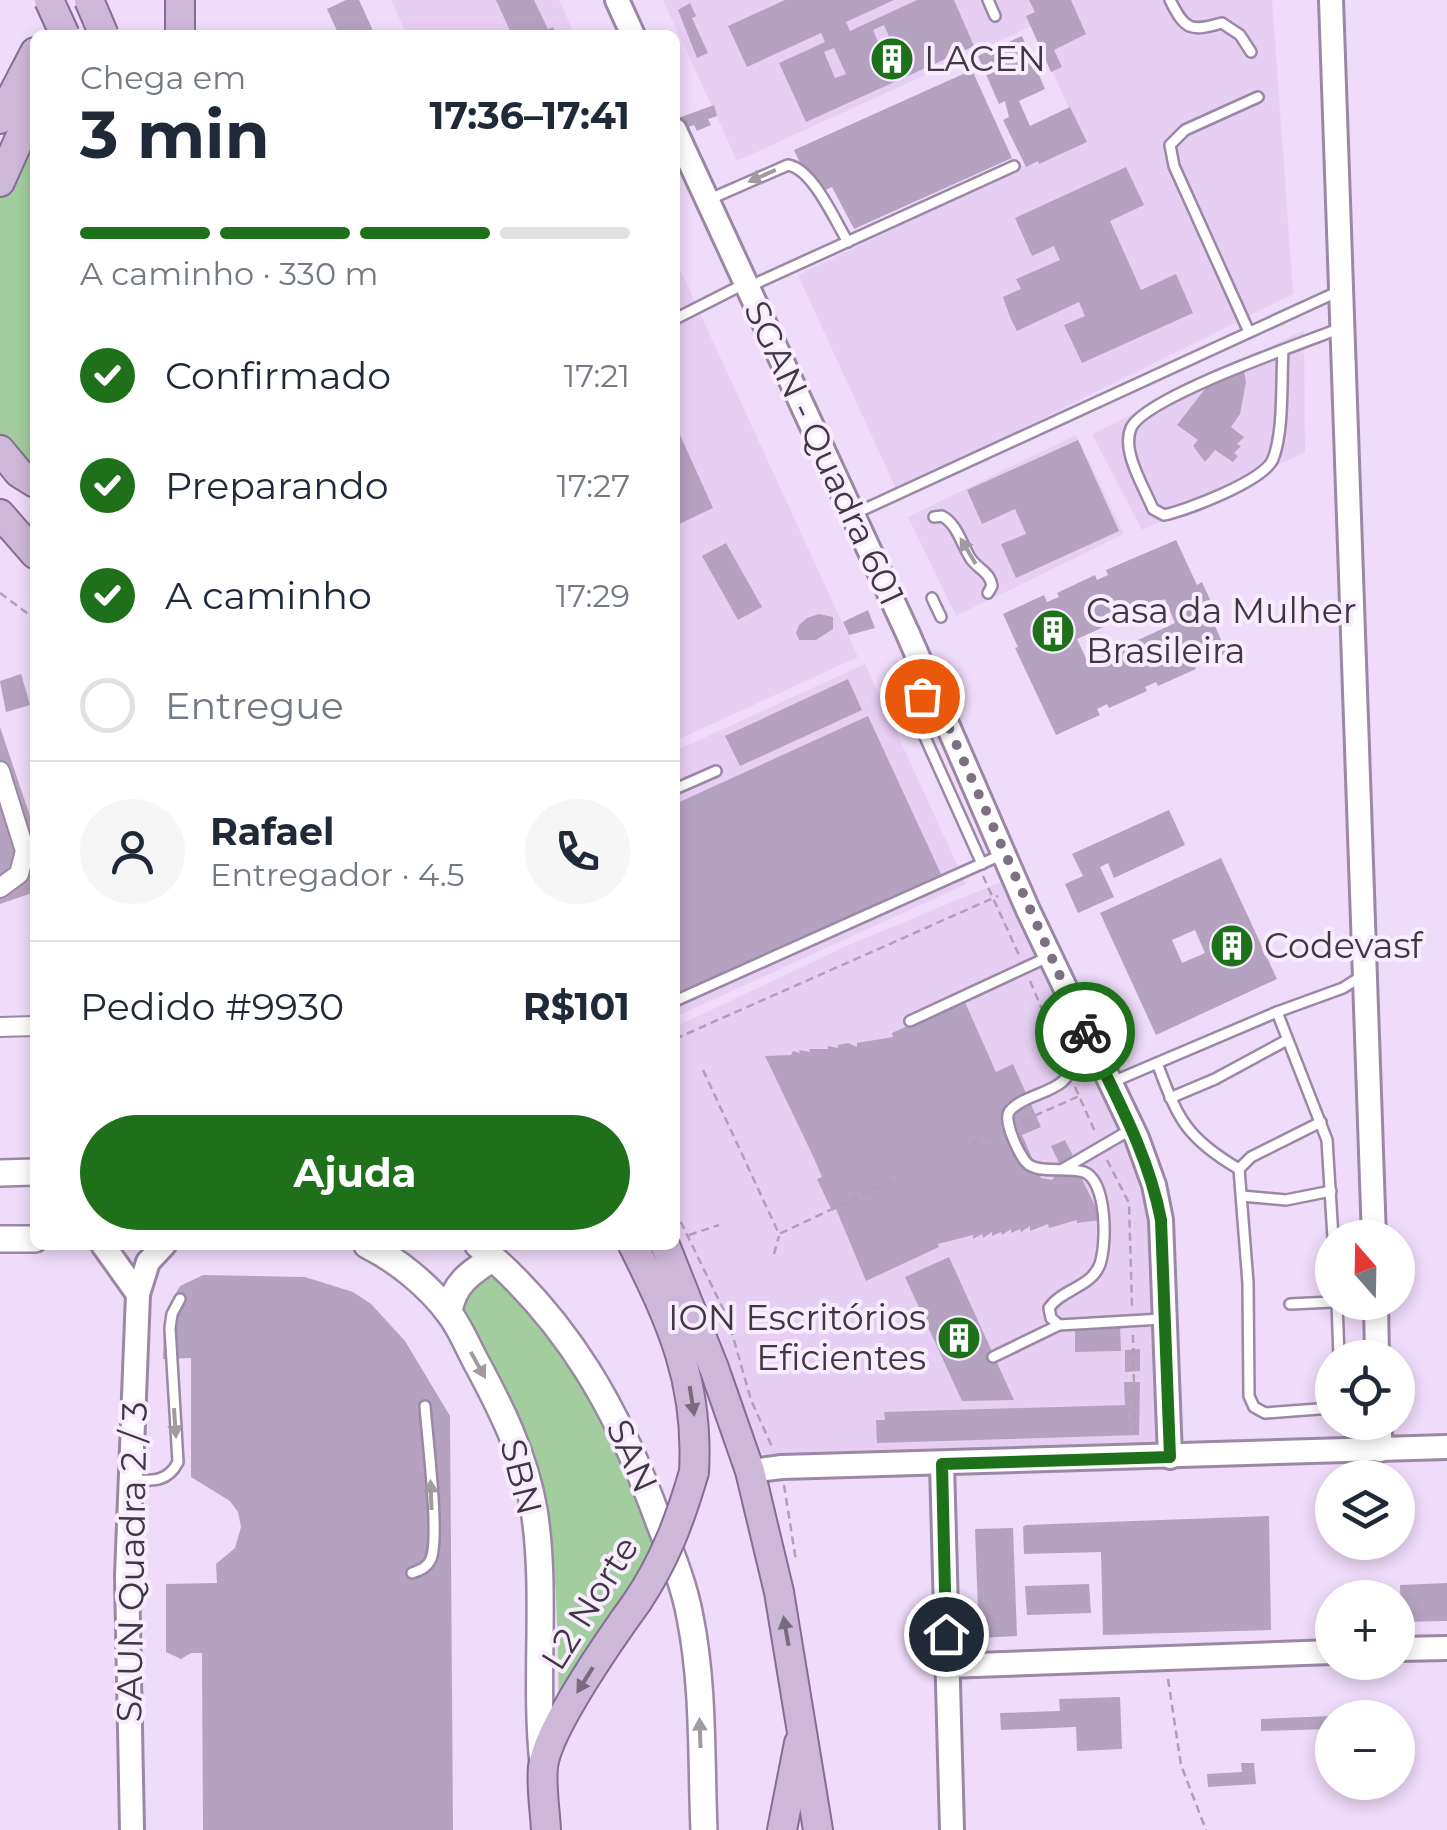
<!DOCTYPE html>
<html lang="pt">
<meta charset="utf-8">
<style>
:root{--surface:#fff;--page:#f6f6f7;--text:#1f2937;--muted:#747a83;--line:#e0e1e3;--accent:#1e711a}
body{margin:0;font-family:Montserrat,sans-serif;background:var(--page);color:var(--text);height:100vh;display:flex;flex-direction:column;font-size:38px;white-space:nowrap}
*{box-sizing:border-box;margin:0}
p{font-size:32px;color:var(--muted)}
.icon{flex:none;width:55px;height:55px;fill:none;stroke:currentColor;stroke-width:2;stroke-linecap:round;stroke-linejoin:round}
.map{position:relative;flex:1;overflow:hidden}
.drawer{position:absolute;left:30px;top:30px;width:650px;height:1220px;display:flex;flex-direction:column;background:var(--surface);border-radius:15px;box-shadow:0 5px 15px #0003}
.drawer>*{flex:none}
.needle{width:65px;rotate:340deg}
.fabs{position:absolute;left:1315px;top:1220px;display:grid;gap:20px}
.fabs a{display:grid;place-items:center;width:100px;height:100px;border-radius:50%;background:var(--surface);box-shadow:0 5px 15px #0003;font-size:50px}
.pin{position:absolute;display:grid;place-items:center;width:85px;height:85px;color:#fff;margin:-42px;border:5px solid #fff;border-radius:50%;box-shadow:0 2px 10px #0007}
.courier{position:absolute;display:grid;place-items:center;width:100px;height:100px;margin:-50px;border:8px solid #1e711a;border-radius:50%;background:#fff;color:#222;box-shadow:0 2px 12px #0007}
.head em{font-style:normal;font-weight:700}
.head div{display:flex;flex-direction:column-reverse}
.head{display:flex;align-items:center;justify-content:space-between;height:170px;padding:0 50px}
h1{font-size:65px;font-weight:700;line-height:75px}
.bar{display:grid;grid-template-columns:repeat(4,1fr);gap:15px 10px;align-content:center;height:120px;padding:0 50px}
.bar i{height:12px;border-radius:8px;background:var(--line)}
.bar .selected{background:var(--accent)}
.bar p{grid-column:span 4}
.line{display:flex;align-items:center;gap:25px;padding:0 50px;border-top:2px solid var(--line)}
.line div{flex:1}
.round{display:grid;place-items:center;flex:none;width:105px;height:105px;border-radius:52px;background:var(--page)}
ol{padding:0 50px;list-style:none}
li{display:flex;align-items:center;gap:30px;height:110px}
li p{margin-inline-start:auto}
li .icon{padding:10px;border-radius:50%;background:var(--accent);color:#fff;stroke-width:4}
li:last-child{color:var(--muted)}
li i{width:55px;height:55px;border:5px solid var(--line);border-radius:50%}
.button{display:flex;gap:20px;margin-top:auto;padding:20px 50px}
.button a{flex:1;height:115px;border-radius:60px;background:var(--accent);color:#fff;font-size:40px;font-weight:700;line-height:115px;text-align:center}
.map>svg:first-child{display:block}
.built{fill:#e7cff4}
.green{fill:#a2cd9e}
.building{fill:#b5a2c0;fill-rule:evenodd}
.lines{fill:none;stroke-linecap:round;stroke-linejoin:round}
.service-casing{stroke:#9b88a5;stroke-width:14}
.minor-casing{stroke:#9b88a5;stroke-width:22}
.tertiary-casing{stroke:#9b88a5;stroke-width:28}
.secondary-casing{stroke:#9b88a5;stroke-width:30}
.primary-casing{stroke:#876c96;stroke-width:32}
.path{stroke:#af9fb7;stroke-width:2.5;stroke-dasharray:8 5;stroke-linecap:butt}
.service{stroke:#fff;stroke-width:9}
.minor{stroke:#fff;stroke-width:18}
.tertiary{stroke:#fff;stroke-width:22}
.secondary{stroke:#fff;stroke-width:25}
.primary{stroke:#ceb8da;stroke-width:28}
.primary-bridge-casing{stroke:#876c96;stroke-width:32;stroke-linecap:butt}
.primary-bridge{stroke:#ceb8da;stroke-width:28}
.oneway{fill:#9f9ba1}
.oneway2{fill:#786b7f}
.done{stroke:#7d7083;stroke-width:10;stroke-dasharray:0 18}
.route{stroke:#1e711a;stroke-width:12}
.labels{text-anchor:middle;stroke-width:8;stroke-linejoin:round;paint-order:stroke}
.poi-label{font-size:35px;fill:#3f3743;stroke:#f8ecff;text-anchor:start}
.street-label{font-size:35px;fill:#3f3743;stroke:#f8ecff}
</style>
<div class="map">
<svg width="1447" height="1830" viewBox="0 0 1447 1830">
<rect width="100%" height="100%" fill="#efdbfa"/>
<!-- built -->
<g class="built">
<polygon points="391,0 559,0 575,35 407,35"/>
<polygon points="663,0 1272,0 1293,294 897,491 798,275 1082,137 1032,26 737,161"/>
<polygon points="675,259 858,657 675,741"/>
<polygon points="1304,330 1305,452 1142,530 1092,434"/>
<polygon points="1076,435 1124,534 956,616 908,517"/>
<polygon points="865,664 966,884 675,1017 675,751"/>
<polygon points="1008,879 1081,1053 1091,1050 1104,1083 1101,1089 1131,1157 1141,1160 1154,1238 1148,1253 1151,1324 1157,1327 1160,1434 1156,1441 1148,1445 768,1458 758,1449 710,1311 675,1233 675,1027 851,944"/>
</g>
<!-- green -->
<g class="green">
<polygon points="35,119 35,471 11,452 0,436 0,188"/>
<path d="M 482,1278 L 497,1278 L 557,1340 L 622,1456 L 653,1541 L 618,1610 L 559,1708 C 557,1616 559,1521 526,1434 C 510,1391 482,1353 465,1310 L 464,1299 Z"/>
</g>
<!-- building -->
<g class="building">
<polygon points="346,0 359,0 375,35 339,35 327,9"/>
<polygon points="496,0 534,0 548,29 553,27 556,35 512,35"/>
<path d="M 785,0 L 894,0 L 846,22 L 850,31 L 917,0 L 954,0 L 974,46 L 806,122 L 779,63 L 825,42 L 821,33 L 747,67 L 728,26 ZM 884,25 L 895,51 L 884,56 L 873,30 ZM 834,48 L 846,74 L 835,78 L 824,52 Z"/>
<polygon points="1029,0 1071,0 1086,34 1054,50 1062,67 1051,72 1026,16 1035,12"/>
<polygon points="690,3 696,16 692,18 708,53 697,58 678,10"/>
<polygon points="1022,36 1045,89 1019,101 1030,126 1070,107 1087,142 1039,164 1038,161 1026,167 1003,120 1009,117 1005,101 999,104 978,56"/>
<polygon points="972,70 1012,158 854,229 832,187 815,195 794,150"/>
<polygon points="714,105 717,116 708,119 711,125 697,131 694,125 685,128 681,117"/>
<polygon points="1126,167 1144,205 1110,221 1132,270 1141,290 1176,274 1193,313 1082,363 1064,325 1085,316 1079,302 1017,331 1010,317 1003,297 1021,289 1016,279 1060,260 1054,246 1032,256 1015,218"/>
<polygon points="1235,371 1244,371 1246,382 1240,414 1231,427 1244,437 1237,444 1241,446 1234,453 1238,456 1233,462 1215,450 1205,462 1193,446 1198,440 1177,425 1208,385"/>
<polygon points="675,424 713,508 675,526"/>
<polygon points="1078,440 1119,531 1016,578 1001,544 1026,534 1015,509 982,524 967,490"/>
<path d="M 1176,540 L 1197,585 L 1202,582 L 1213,606 L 1207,608 L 1227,653 L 1203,664 L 1201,661 L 1194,664 L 1196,669 L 1158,686 L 1156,682 L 1145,687 L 1147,691 L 1109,708 L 1107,704 L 1097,709 L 1100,715 L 1056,735 L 1015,648 L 1018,647 L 1003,614 L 1044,595 L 1047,602 L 1059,597 L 1057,593 L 1095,575 L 1097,580 L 1108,575 L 1106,570 ZM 1165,599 L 1175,623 L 1088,663 L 1077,639 Z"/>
<polygon points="726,543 762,607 738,620 702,556"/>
<polygon points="868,610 875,628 849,635 843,622"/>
<polygon points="819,614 833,617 833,629 816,640 799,640 796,633 799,625 807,618"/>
<polygon points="21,674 30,705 6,712 0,681"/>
<polygon points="848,679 862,710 740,766 725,736"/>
<polygon points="868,716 941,874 675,996 675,804"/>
<polygon points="0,727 35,831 35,892 0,904"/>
<polygon points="1169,810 1185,845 1114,878 1108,863 1100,867 1114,897 1078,913 1065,884 1083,876 1072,854"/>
<path d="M 1221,858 L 1277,979 L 1156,1035 L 1100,913 ZM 1195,930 L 1205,953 L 1182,963 L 1172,940 Z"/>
<polygon points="964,1000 996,1072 1013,1064 1041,1127 1022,1135 1041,1178 1052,1180 1055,1176 1071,1177 1071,1174 1079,1173 1102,1220 1077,1223 1077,1220 1049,1228 1048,1224 1030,1231 1030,1226 1021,1232 1020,1229 1011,1233 1011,1229 1002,1235 1001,1232 992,1236 992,1232 983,1238 982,1234 973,1239 973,1235 938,1244 939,1247 866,1281 836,1209 832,1211 817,1179 822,1177 813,1156 765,1056 791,1055 793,1051 800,1053 799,1050 810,1052 809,1049 828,1049 828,1046 838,1048 838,1045 848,1043 857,1047 857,1043 893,1037 892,1033"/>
<polygon points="1065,1140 1079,1168 1063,1171 1051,1146"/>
<polygon points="949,1257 1014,1400 962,1401 905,1277"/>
<polygon points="203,1275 305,1277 353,1292 371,1304 405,1341 450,1416 453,1830 203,1830 202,1653 191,1653 181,1659 166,1652 166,1584 217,1583 216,1564 235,1548 241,1527 238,1512 230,1501 191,1477 191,1358 163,1359 164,1327 171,1302 180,1286"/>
<polygon points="1120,1327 1121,1351 1075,1352 1075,1328"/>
<polygon points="1140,1349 1140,1371 1125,1372 1125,1350"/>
<polygon points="1124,1382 1140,1382 1139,1435 877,1443 876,1420 885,1420 884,1412 1125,1405"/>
<polygon points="1269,1516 1271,1630 1103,1635 1101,1552 1024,1554 1023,1527 1026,1525"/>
<polygon points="1013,1528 1017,1636 979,1638 975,1529"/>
<polygon points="1447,1583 1447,1621 1401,1622 1400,1585"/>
<polygon points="1089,1584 1091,1613 1027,1615 1025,1586"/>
<polygon points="1120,1697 1122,1749 1077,1751 1076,1727 1001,1730 1000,1713 1060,1711 1059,1699"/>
<polygon points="1332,1716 1332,1729 1261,1731 1261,1719"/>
<polygon points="1241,1763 1254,1763 1256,1784 1208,1787 1207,1774 1242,1772"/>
</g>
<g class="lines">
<defs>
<g id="service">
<polyline points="988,0 995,16"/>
<path d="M 1170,0 C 1185,30 1190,32 1222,23 L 1240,35 L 1251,52"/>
<path d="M 710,199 L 788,165 C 813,169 835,221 848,242"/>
<polyline points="748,287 1014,166"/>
<polyline points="675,319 744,284"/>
<polyline points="1249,332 1174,166 1170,145 1185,130 1258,97"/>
<path d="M 1283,351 C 1281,382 1284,431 1273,459 C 1264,481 1187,510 1164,515 L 1153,509 C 1144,487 1121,451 1131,428 C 1145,397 1303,343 1341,328"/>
<polyline points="856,513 1337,292"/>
<path d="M 934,517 L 942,516 C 958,525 961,544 971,559 C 979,570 990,572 992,586 L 988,593"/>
<polyline points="932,598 941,617"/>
<polyline points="930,691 911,706 982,864"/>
<polyline points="675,789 716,771"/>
<polyline points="675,1001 1001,855"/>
<polyline points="1277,1012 1327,1140 1333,1238"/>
<polyline points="910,1021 1048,957"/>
<path d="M 1088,1044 C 1080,1056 1073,1072 1062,1082 C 1048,1094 1020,1097 1009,1112 C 1003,1121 1021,1162 1031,1166 C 1045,1173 1068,1167 1084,1172 C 1107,1181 1107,1243 1100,1264 C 1092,1287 1062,1289 1049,1308 L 1051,1318 L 1059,1325 L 1162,1319"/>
<path d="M 1157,1063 C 1178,1119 1186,1138 1239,1169"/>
<polyline points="1110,1083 1277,1012 1343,988 1362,976"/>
<polyline points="1170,1098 1215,1079 1287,1040"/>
<polyline points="1063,1169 1130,1130"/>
<polyline points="1239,1169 1248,1283 1249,1396 1254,1407 1265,1413 1332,1408"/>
<polyline points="1239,1169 1251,1157 1321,1122"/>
<polyline points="1242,1196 1286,1200 1331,1191"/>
<polyline points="1337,1302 1339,1358"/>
<polyline points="1290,1304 1332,1302"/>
<polyline points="993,1357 1059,1325"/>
<path d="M 133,1480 C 153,1481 168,1482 178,1462 L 170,1328 L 172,1314 L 180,1299"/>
<path d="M 412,1573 C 420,1570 427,1568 431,1559 C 440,1537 427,1435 425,1406"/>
</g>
<g id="minor">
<polyline points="0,771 25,851 19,874 0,888"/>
<polyline points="0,1027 35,1026"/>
</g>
<g id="tertiary">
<polyline points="617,0 633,35"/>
<polyline points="1331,0 1374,1238"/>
<polyline points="675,130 908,634 1028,910 1137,1138 1154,1185 1161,1220 1170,1457"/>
<polyline points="103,1245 138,1294"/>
<polyline points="1376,1302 1377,1358"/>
<polyline points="1380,1422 1380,1450"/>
<polyline points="942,1464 952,1830"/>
<polyline points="750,1471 782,1467 1447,1447"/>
<polyline points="1398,1649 1447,1648"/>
<polyline points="947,1666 1332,1652"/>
<polyline points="132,1830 127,1576 138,1294 148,1262 164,1245"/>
</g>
<g id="secondary">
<polyline points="0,1173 35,1172"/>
<polyline points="0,1239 35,1239"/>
<path d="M 367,1245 C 397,1260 429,1286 449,1313 C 460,1327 467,1345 475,1360 C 501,1408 525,1456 534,1510 C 547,1590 534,1681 543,1764"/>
<path d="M 478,1245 C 569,1321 619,1412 659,1522 C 671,1553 684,1584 690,1617 C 704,1686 701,1760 704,1830"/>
<path d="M 449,1312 C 453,1284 470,1273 493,1258"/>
</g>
<g id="primary">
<polyline points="180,0 180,35"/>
<polyline points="0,119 35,52"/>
<polyline points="0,182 35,104"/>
<polyline points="0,450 19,473 35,483"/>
<polyline points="0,514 35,554"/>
<path d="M 633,1245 C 672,1323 699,1383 694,1472"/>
<polyline points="665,1245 714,1368 750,1471 779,1592 818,1830"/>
<path d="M 546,1830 C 545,1810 541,1787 543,1767 C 547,1729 613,1635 637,1602"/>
<polyline points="782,1830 799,1743"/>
</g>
</defs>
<!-- service casing -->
<use href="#service" class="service-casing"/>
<!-- minor casing -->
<use href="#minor" class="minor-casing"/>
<!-- tertiary casing -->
<use href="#tertiary" class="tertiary-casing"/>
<!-- secondary casing -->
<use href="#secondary" class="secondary-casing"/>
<!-- primary casing -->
<use href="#primary" class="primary-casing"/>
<!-- path -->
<g class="path">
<polyline points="0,593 35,619"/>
<polyline points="983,876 1019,955"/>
<polyline points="1030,981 1064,1061"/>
<polyline points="675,1039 998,896"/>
<polyline points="703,1070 779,1234 894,1180"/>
<polyline points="1075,1087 1096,1134"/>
<polyline points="1023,1121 1079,1096"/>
<polyline points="972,1144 998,1133"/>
<polyline points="1107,1160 1129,1203 1132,1307"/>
<polyline points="675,1210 728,1319 751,1400 773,1449"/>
<polyline points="689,1235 719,1225"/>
<polyline points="774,1254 779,1236"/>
<polyline points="1133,1335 1135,1436"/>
<polyline points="784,1485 796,1561"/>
<polyline points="1168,1679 1181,1765 1206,1830"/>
</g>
<!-- service -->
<use href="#service" class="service"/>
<!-- minor -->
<use href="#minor" class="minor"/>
<!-- tertiary -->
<use href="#tertiary" class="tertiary"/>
<!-- secondary -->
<use href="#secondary" class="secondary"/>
<!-- primary -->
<use href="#primary" class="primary"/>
<defs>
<g id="primary-bridge">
<polyline points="49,0 65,35"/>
<polyline points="89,0 104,35"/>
<path d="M 637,1602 C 665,1560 680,1520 694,1472"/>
</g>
</defs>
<!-- primary-bridge casing -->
<use href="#primary-bridge" class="primary-bridge-casing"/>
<!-- primary-bridge -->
<use href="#primary-bridge" class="primary-bridge"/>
</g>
<!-- one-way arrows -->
<defs><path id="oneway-solid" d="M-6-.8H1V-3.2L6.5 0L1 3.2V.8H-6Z" transform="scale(2.5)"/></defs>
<g class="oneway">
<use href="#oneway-solid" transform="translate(762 176) rotate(156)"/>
<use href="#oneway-solid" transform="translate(968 551) rotate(-121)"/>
<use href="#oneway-solid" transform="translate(478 1365) rotate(61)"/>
<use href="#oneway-solid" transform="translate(175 1423) rotate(86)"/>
<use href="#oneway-solid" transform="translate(431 1495) rotate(-92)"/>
<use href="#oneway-solid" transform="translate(700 1733) rotate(-92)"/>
</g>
<g class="oneway2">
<use href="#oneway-solid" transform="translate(692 1401) rotate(81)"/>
<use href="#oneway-solid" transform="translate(786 1631) rotate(-100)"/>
<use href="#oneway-solid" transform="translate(585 1680) rotate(122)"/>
</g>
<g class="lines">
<!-- done -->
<polyline class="done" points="922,696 932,690 1085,1032"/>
<!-- route -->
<path class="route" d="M 946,1634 L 942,1464 L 1170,1457 L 1161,1220 C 1148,1152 1114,1093 1085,1032"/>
</g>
<!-- icons -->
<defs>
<symbol id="building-disc" viewBox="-11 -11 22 22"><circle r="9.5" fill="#1e711a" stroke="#f8ecff"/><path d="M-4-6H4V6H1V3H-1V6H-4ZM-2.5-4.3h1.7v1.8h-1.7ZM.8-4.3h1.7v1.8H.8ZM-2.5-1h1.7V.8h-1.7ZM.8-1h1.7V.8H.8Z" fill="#fff"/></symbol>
</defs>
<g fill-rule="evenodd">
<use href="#building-disc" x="867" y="34" width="50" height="50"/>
<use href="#building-disc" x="1028" y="606" width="50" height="50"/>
<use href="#building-disc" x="1207" y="921" width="50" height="50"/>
<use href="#building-disc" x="934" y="1313" width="50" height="50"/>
</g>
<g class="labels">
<!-- poi labels -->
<g class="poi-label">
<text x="924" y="71">LACEN</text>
<text x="1086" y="623">Casa da Mulher<tspan x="1086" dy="40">Brasileira</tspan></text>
<text x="1264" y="958">Codevasf</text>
<text x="926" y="1330" text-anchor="end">ION Escritórios<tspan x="926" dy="40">Eficientes</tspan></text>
</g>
<!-- street labels -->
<g class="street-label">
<text transform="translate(824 453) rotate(65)" y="12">SGAN - Quadra 601</text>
<text transform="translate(632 1456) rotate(66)" y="12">SAN</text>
<text transform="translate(521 1477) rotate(76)" y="12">SBN</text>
<text transform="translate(132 1562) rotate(-89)" y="12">SAUN Quadra 2 / 3</text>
<text transform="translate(590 1603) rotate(-58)" y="12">L2 Norte</text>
</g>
</g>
</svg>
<div class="fabs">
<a><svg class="needle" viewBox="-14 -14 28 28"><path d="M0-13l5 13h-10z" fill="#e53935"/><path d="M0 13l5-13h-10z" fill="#747a83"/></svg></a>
<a><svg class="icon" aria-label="locate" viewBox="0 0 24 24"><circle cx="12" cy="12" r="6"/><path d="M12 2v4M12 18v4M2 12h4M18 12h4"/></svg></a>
<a><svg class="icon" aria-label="layers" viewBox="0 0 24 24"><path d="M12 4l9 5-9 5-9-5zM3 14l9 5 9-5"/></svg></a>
<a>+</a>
<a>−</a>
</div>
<div class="pin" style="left:922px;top:696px;background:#ea580c"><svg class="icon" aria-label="bag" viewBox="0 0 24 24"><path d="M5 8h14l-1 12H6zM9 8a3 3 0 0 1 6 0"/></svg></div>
<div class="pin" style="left:946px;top:1634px;background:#1f2937"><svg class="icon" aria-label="home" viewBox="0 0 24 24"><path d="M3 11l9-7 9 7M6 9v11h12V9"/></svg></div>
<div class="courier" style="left:1085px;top:1032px"><svg class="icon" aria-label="bike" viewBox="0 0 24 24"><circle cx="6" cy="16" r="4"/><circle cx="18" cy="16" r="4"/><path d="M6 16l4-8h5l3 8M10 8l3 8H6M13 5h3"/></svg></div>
<section class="drawer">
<div class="head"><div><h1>3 min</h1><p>Chega em</p></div><em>17:36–17:41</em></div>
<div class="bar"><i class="selected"></i><i class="selected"></i><i class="selected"></i><i></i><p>A caminho · 330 m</p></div>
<ol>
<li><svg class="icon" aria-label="check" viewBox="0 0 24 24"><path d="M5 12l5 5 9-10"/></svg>Confirmado<p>17:21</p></li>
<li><svg class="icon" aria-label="check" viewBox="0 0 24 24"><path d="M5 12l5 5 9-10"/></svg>Preparando<p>17:27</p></li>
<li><svg class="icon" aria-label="check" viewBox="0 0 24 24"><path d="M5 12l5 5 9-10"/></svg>A caminho<p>17:29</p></li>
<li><i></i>Entregue</li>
</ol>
<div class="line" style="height:180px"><a class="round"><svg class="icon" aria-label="person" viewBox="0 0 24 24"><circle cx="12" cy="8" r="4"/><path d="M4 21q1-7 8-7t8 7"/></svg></a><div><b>Rafael</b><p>Entregador · 4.5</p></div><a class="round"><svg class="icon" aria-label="phone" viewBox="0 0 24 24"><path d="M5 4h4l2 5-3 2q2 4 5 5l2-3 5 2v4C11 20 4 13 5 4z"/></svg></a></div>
<div class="line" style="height:130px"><div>Pedido #9930</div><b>R$101</b></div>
<div class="button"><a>Ajuda</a></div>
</section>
</div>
